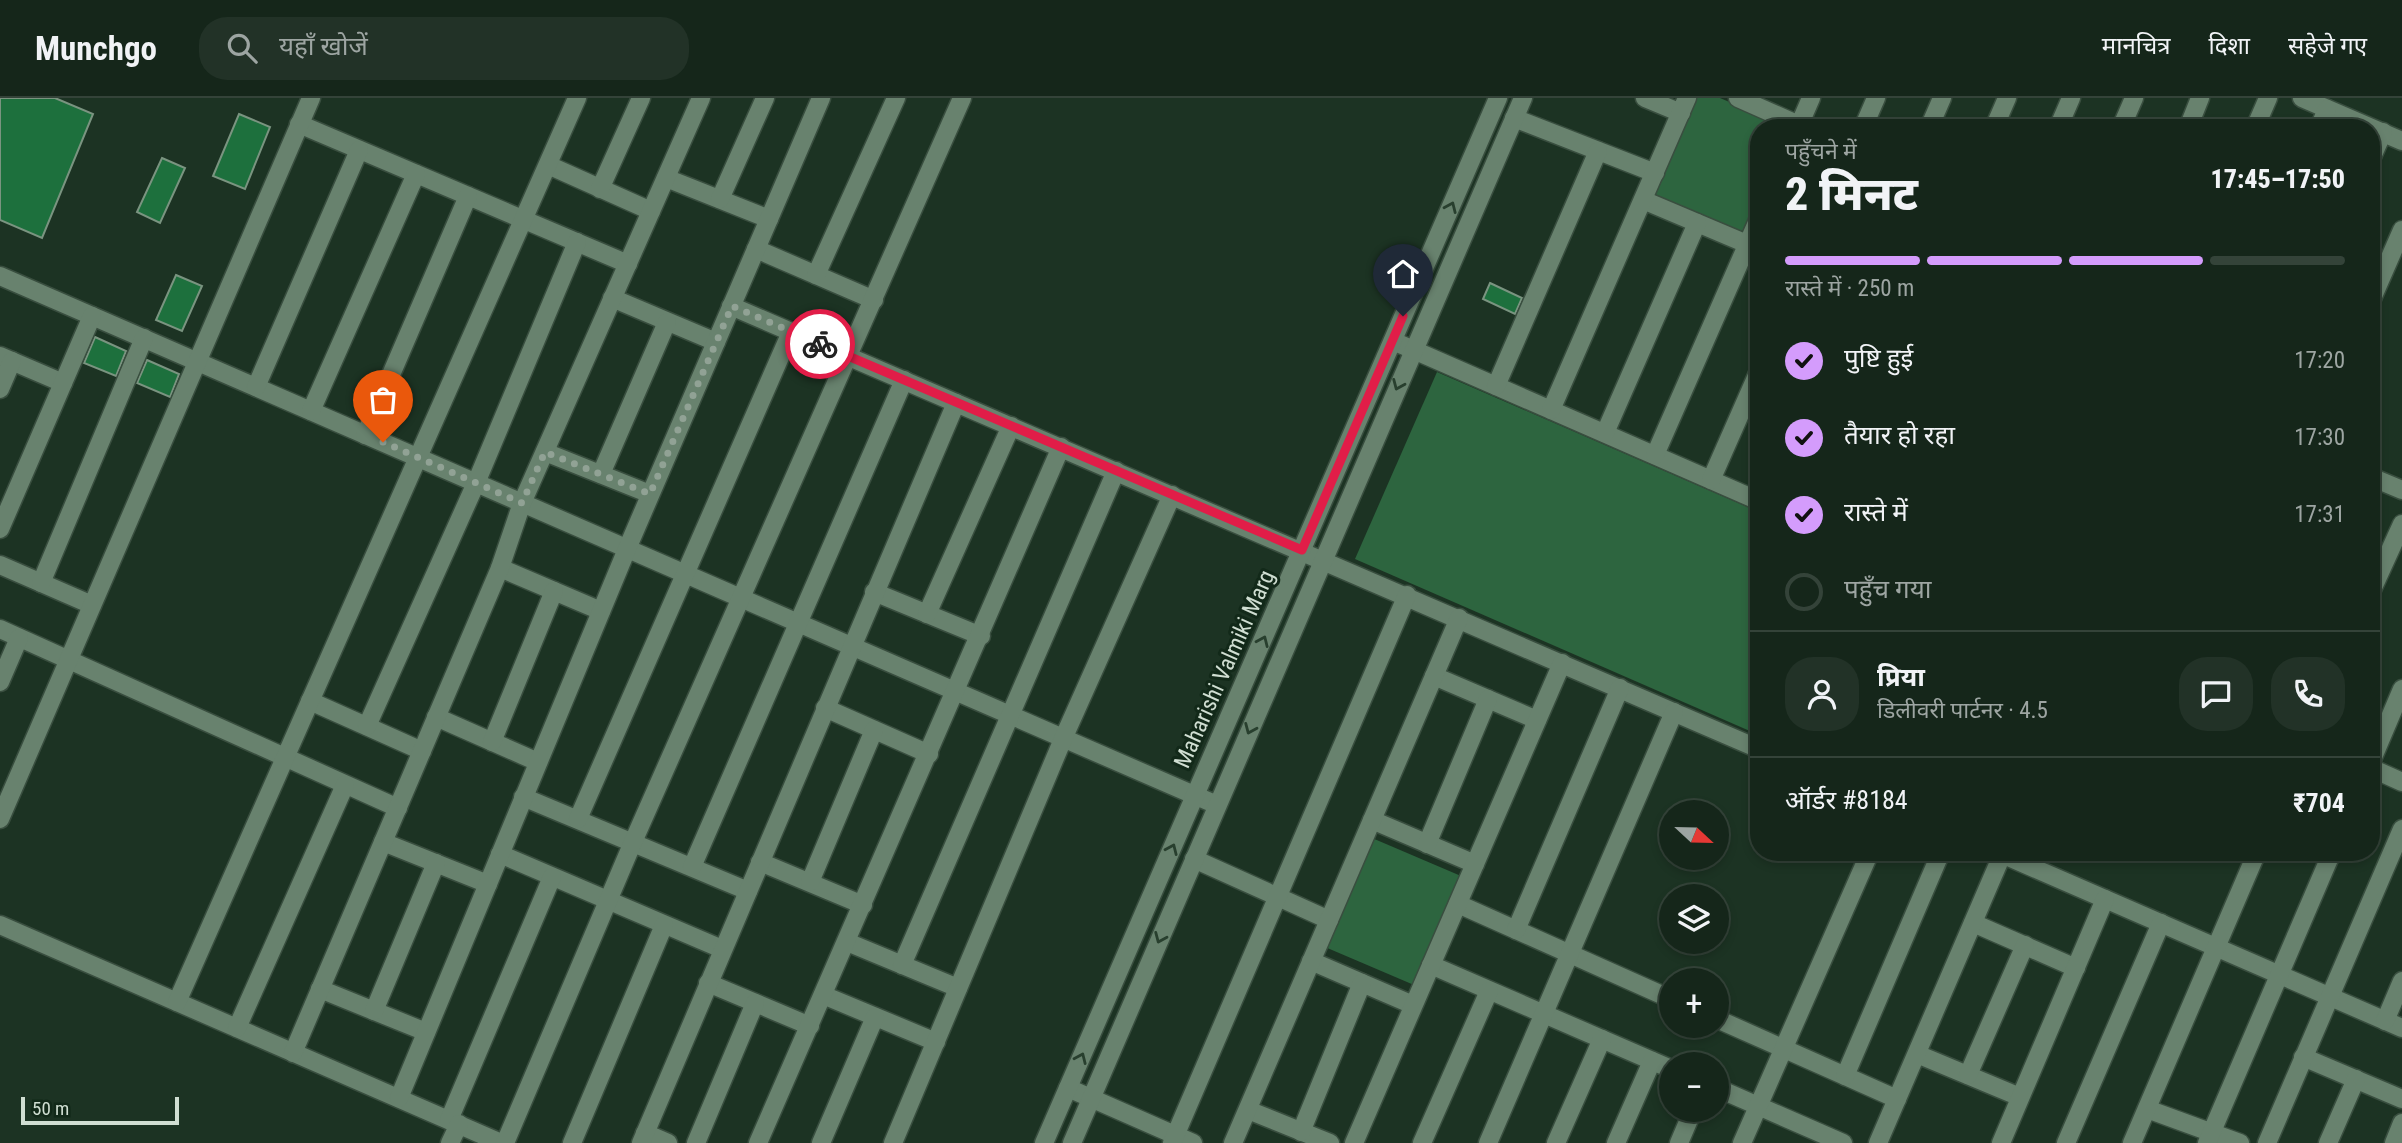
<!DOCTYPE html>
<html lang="hi">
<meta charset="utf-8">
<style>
:root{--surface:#15261a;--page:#223227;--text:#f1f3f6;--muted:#9da5a2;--line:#344339;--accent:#d49cfc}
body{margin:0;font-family:"Roboto Condensed","Noto Sans Devanagari",sans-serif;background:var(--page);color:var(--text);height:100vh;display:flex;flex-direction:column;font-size:26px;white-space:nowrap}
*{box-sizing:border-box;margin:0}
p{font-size:23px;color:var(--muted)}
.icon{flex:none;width:38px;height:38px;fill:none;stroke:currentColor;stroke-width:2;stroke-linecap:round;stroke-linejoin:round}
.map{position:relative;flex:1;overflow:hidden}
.side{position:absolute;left:1750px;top:21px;width:630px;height:742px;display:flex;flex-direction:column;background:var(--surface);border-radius:28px;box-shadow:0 4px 10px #0003,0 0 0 2px var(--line)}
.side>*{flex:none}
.needle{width:46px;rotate:112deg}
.tools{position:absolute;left:1659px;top:702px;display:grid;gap:14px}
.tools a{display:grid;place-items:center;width:70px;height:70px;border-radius:50%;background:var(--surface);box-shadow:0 4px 10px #0003,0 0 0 2px var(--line);font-size:35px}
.scale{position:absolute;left:21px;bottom:18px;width:158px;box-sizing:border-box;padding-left:7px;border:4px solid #d0ded2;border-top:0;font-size:19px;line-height:24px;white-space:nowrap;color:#d0ded2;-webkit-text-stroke:5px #122919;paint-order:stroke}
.pin{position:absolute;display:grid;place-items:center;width:60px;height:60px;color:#fff;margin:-72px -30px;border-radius:50% 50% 50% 0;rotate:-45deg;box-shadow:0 0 7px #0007}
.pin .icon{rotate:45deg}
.courier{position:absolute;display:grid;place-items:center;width:70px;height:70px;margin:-35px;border:5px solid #e11d48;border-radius:50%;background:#fff;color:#222;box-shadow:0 2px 9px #0007}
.summary em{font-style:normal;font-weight:800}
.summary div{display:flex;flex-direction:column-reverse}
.summary{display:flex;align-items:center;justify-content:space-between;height:119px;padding:0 35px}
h1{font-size:46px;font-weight:800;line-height:52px}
.bar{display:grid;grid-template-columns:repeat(4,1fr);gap:10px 7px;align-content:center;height:84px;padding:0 35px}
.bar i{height:9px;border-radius:5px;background:var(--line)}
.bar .current{background:var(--accent)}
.bar p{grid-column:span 4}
.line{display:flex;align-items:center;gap:18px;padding:0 35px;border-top:2px solid var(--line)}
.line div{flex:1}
.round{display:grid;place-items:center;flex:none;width:74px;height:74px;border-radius:28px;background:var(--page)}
ol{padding:0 35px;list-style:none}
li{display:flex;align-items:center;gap:21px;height:77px}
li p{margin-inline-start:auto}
li .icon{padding:7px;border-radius:50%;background:var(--accent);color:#111;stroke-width:4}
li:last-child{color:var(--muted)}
li i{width:38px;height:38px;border:4px solid var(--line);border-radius:50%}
header{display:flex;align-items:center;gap:42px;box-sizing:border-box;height:98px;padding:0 35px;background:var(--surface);border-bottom:2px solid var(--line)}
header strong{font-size:33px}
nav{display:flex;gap:38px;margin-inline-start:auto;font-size:24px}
.search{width:490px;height:63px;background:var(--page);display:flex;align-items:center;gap:18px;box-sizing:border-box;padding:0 24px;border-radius:28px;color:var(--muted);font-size:26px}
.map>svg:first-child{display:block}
.park{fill:#2d653f}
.building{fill:#1d703d;stroke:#7a9480;stroke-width:2}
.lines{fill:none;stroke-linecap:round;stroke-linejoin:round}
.minor-casing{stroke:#394e3f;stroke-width:21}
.tertiary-casing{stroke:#394e3f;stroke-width:21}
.minor{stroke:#68826e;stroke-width:18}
.tertiary{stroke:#68826e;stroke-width:18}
.oneway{stroke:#283f2e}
.done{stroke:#91a295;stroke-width:7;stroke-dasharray:0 12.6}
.route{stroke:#e11d48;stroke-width:9}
.labels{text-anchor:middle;stroke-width:6;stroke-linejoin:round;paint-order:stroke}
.street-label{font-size:23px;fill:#d0ded2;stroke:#122919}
</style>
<header>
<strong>Munchgo</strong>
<div class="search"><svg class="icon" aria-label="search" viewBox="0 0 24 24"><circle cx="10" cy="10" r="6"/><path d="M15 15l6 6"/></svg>यहाँ खोजें</div>
<nav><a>मानचित्र</a><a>दिशा</a><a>सहेजे गए</a></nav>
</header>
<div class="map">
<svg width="2402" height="1045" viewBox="0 0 2402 1045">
<rect width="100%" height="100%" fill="#1c3323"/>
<!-- park -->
<g class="park">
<polygon points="1695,0 1720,0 1788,29 1759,30 1759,96 1741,138 1652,100"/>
<polygon points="1437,274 1759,414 1759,637 1355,461"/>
<polygon points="1372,740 1461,778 1414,887 1325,849"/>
</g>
<!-- building -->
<g class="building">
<polygon points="0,0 55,0 93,16 42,140 0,122"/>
<polygon points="239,16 270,29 245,91 213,78"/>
<polygon points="162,60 185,70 160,125 137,114"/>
<polygon points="176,177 202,188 182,233 156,222"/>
<polygon points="1490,185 1522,200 1515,216 1483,201"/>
<polygon points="95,239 126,253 116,278 84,265"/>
<polygon points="147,262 179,276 170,299 137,285"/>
</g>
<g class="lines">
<defs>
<g id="minor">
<polyline points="1645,0 1681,15"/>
<polyline points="1738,0 1799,27"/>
<polyline points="2302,0 2402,43"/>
<polyline points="1514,20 1655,75"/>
<polyline points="299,26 628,166"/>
<polyline points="1798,30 1811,0"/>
<polyline points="1863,30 1876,0"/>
<polyline points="1929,30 1942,0"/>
<polyline points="1994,30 2007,0"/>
<polyline points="2058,30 2071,0"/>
<polyline points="2121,30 2134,0"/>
<polyline points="2188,30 2200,0"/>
<polyline points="2255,30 2268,0"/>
<polyline points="2319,30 2327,11"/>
<polyline points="2371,61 2383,34"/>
<polyline points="548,67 651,113"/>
<polyline points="666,80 769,121"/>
<polyline points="600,91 641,0"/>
<polyline points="720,101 765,0"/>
<polyline points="1643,102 1747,146"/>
<polyline points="756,151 874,202"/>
<polyline points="816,177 896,0"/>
<polyline points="0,178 1217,707"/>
<polyline points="612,200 716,244"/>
<polyline points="2371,203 2402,132"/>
<polyline points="731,208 1759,651"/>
<polyline points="1393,243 1759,403"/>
<polyline points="0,258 63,285"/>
<polyline points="1496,288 1598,53"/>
<polyline points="256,289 359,52"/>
<polyline points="0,291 12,263"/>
<polyline points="1551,312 1687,0"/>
<polyline points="311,313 416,76"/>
<polyline points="1605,335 1697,125"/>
<polyline points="365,337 468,98"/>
<polyline points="545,354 650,396"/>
<polyline points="1655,357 1759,120"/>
<polyline points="601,376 667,224"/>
<polyline points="2371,379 2402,392"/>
<polyline points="1711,382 1759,273"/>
<polyline points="0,431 92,218"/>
<polyline points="0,467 92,507"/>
<polyline points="500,470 601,513"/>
<polyline points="41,485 144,240"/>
<polyline points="874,494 981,538"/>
<polyline points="2371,494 2402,426"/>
<polyline points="927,516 1011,328"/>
<polyline points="0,531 398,710"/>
<polyline points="1434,578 1537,622"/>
<polyline points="0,584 19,540"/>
<polyline points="310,603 422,653"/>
<polyline points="825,610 929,656"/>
<polyline points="436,619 538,664"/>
<polyline points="367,628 476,385 577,144"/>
<polyline points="492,644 554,493"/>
<polyline points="2371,664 2402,591"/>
<polyline points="2371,670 2402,684"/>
<polyline points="523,699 748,793"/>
<polyline points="0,721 311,0"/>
<polyline points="578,721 791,234"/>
<polyline points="1372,722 1475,766"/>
<polyline points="383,744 488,786"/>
<polyline points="1427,746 1488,601"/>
<polyline points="1997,754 2402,930"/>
<polyline points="500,756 722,851"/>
<polyline points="1194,761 1329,822"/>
<polyline points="760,764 863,807"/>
<polyline points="692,769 904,282"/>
<polyline points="810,784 874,632"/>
<polyline points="1458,806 1671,901"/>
<polyline points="1973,825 2076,870"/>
<polyline points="0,827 501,1045"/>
<polyline points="1516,832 1620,590"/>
<polyline points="847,844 958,890"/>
<polyline points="1311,863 1413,907"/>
<polyline points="902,867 1116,373"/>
<polyline points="1431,867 1671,971"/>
<polyline points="708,885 810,928"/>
<polyline points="320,891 426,934"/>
<polyline points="823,897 936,944"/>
<polyline points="177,904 577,0"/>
<polyline points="374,913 436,765"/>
<polyline points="1717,921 1897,1001"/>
<polyline points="2385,923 2402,883"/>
<polyline points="237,930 345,687"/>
<polyline points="293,955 500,470 522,405 701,0"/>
<polyline points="1917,956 2020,999"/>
<polyline points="2303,959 2402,1001"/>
<polyline points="1968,977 2025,847"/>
<polyline points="1845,978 1941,754"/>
<polyline points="1068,990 1193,1045"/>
<polyline points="1717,990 1843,1045"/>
<polyline points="399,1000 627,451 821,0"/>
<polyline points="2147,1011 2240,1045"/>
<polyline points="1248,1012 1330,1045"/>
<polyline points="449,1022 552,779"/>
<polyline points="1301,1034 1362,885"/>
<polyline points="645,1035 668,1045"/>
<polyline points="450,1045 459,1026"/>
<polyline points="505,1045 633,744 962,0"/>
<polyline points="572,1045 664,827"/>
<polyline points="641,1045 956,305"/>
<polyline points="696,1045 755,905"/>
<polyline points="758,1045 1061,349"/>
<polyline points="821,1045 875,919"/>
<polyline points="893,1045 1063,641 1172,397"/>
<polyline points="1172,1045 1407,497"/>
<polyline points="1233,1045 1459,520"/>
<polyline points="1354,1045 1562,565"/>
<polyline points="1422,1045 1489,893"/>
<polyline points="1488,1045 1674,614"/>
<polyline points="1556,1045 1602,941"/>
<polyline points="1616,1045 1652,963"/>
<polyline points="1679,1045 1693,1012"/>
<polyline points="1742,1045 1870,754"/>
<polyline points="1878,1045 2002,757"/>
<polyline points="2001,1045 2105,801"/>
<polyline points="2066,1045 2161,825"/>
<polyline points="2132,1045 2257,754"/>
<polyline points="2207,1045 2332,754"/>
<polyline points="2267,1045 2402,731"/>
<polyline points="2328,1045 2356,981"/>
<polyline points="2394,1045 2402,1025"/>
</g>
<g id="tertiary">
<polyline points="1044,1045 1498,0"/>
<polyline points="1072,1045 1523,0"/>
</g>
</defs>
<!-- minor casing -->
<use href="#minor" class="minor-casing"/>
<!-- tertiary casing -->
<use href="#tertiary" class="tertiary-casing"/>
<!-- minor -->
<use href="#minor" class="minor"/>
<!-- tertiary -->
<use href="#tertiary" class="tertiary"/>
</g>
<!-- one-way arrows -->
<defs><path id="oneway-chevron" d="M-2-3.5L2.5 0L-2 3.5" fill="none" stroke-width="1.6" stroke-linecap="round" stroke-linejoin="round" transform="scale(1.75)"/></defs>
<g class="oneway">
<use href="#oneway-chevron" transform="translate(1451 109) rotate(-66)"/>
<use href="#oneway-chevron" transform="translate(1398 287) rotate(113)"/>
<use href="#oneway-chevron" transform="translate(1263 543) rotate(-66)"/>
<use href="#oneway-chevron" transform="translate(1250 631) rotate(113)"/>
<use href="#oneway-chevron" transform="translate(1172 751) rotate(-66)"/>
<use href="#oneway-chevron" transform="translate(1160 840) rotate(113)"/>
<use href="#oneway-chevron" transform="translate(1081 960) rotate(-66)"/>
</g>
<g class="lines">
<!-- done -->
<polyline class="done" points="383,344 522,405 545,354 650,396 732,208 820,246"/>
<!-- route -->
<polyline class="route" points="820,246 1302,452 1403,218"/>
</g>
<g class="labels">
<!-- street labels -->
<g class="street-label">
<text transform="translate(1224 571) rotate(-66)" y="8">Maharishi Valmiki Marg</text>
</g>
</g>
</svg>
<div class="tools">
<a><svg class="needle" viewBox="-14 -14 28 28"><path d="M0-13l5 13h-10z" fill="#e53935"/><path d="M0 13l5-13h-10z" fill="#9da5a2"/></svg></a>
<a><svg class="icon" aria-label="layers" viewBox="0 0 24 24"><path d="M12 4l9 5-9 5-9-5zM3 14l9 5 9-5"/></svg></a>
<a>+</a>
<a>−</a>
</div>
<div class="scale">50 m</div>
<div class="pin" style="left:383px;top:344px;background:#ea580c"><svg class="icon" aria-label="bag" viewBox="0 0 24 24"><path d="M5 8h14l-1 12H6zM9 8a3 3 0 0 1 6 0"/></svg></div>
<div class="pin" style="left:1403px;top:218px;background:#1f2937"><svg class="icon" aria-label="home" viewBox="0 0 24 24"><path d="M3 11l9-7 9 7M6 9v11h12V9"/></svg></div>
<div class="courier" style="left:820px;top:246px"><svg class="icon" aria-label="bike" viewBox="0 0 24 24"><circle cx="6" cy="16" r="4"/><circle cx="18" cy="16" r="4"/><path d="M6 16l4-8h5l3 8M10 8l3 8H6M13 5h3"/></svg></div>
<section class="side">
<div class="summary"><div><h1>2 मिनट</h1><p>पहुँचने में</p></div><em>17:45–17:50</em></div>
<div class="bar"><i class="current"></i><i class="current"></i><i class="current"></i><i></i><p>रास्ते में · 250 m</p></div>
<ol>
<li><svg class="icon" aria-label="check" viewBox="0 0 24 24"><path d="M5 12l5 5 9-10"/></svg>पुष्टि हुई<p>17:20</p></li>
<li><svg class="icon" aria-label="check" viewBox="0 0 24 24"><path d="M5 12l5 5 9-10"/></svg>तैयार हो रहा<p>17:30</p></li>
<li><svg class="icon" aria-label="check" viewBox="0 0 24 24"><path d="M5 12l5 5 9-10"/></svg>रास्ते में<p>17:31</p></li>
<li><i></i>पहुँच गया</li>
</ol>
<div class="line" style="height:126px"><a class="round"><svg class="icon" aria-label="person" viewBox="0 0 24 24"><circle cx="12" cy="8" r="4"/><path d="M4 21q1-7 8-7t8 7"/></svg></a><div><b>प्रिया</b><p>डिलीवरी पार्टनर · 4.5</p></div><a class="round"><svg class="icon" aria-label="chat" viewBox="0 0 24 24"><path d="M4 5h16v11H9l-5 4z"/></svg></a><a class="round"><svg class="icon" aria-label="phone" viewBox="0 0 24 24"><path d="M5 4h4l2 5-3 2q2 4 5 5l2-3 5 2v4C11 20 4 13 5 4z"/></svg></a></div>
<div class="line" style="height:91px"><div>ऑर्डर #8184</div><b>₹704</b></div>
</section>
</div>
